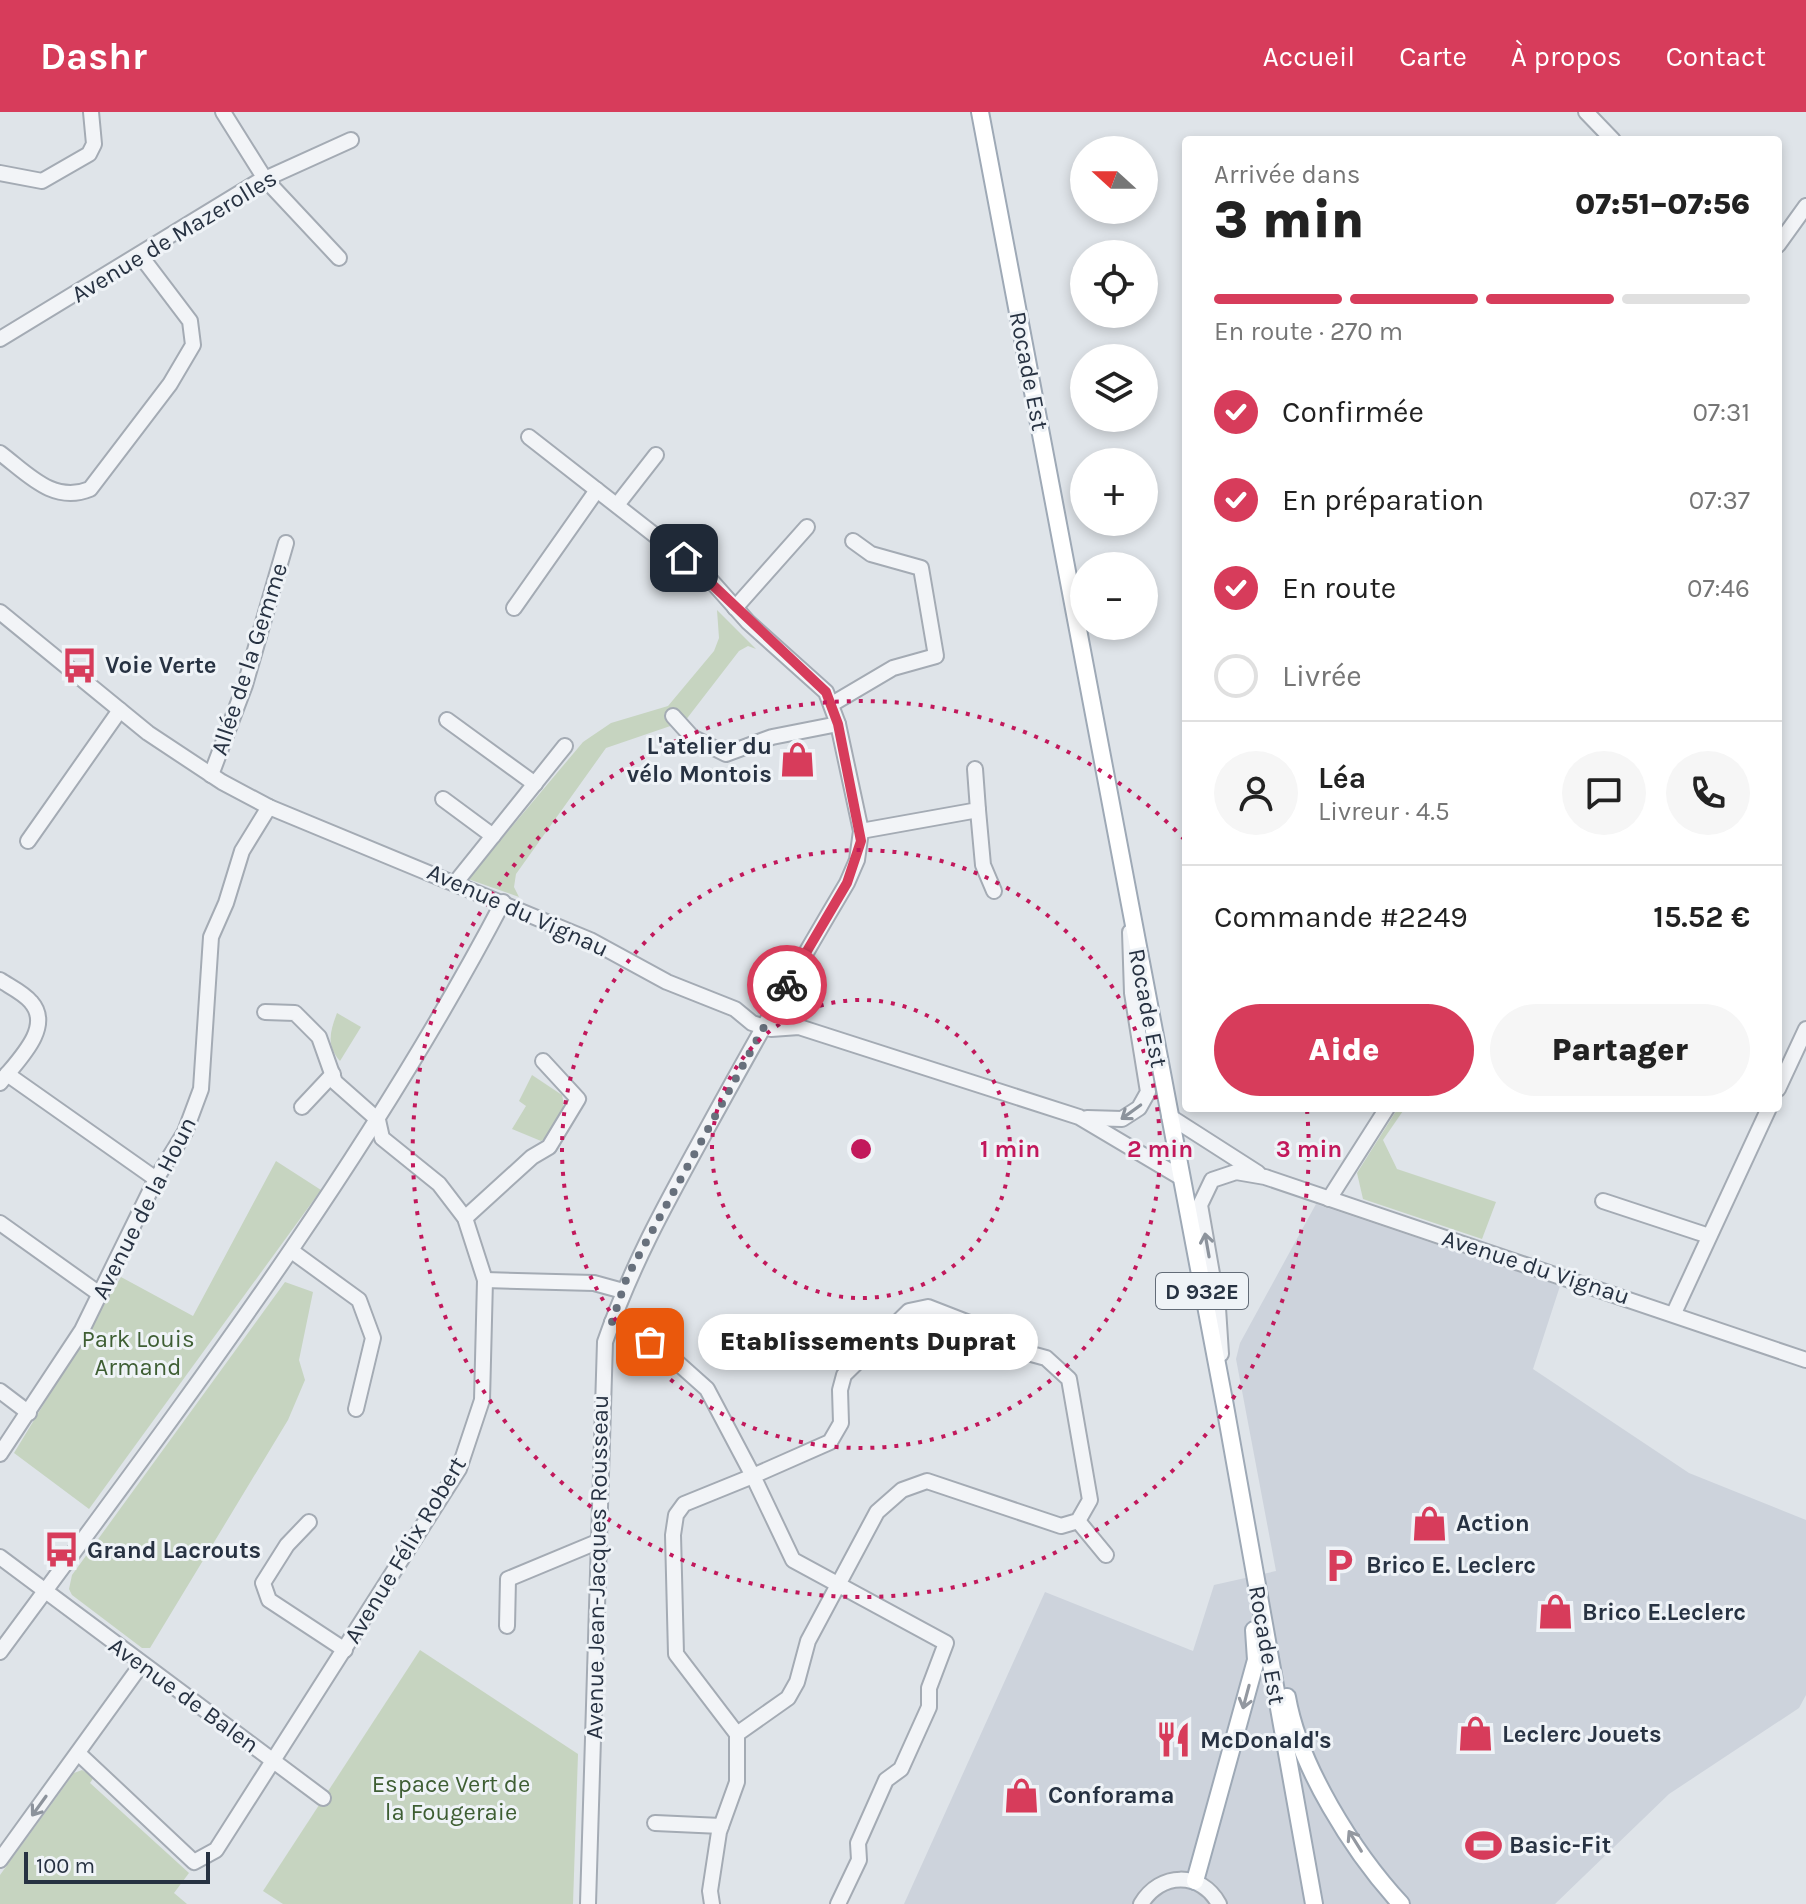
<!DOCTYPE html>
<html lang="fr">
<meta charset="utf-8">
<style>
:root{--surface:#fff;--page:#f6f6f6;--text:#222;--muted:#767676;--line:#e0e0e0;--accent:#d73c5b}
body{margin:0;font-family:Karla,sans-serif;background:var(--page);color:var(--text);height:100vh;display:flex;flex-direction:column;font-size:30px;white-space:nowrap}
*{box-sizing:border-box;margin:0}
p{font-size:26px;color:var(--muted)}
.icon{flex:none;width:44px;height:44px;fill:none;stroke:currentColor;stroke-width:2;stroke-linecap:round;stroke-linejoin:round}
.map{position:relative;flex:1;overflow:hidden}
.side{position:absolute;left:1182px;top:24px;width:600px;height:976px;display:flex;flex-direction:column;background:var(--surface);border-radius:8px;box-shadow:0 4px 12px #0003}
.side>*{flex:none}
.needle{width:52px;rotate:291deg}
.controls{position:absolute;left:1070px;top:24px;display:grid;gap:16px}
.controls a{display:grid;place-items:center;width:88px;height:88px;border-radius:50%;background:var(--surface);box-shadow:0 4px 12px #0003;font-size:40px}
.scale{position:absolute;left:24px;bottom:20px;width:186px;box-sizing:border-box;padding-left:8px;border:4px solid #273242;border-top:0;font-size:22px;line-height:28px;white-space:nowrap;color:#273242;-webkit-text-stroke:6px #eff3f7;paint-order:stroke}
.pin{position:absolute;display:grid;place-items:center;width:68px;height:68px;color:#fff;margin:-34px;border-radius:16px;box-shadow:0 4px 12px #0006}
.courier{position:absolute;display:grid;place-items:center;width:80px;height:80px;margin:-40px;border:6px solid #d73c5b;border-radius:50%;background:#fff;color:#222;box-shadow:0 2px 10px #0007}
.bubble{position:absolute;height:56px;border-radius:28px;background:var(--surface);box-shadow:0 4px 12px #0003;font-size:26px;font-weight:800;line-height:56px;text-align:center}
.summary em{font-style:normal;font-weight:800}
.summary div{display:flex;flex-direction:column-reverse}
.summary{display:flex;align-items:center;justify-content:space-between;height:136px;padding:0 32px}
h1{font-size:52px;font-weight:800;line-height:60px}
.bar{display:grid;grid-template-columns:repeat(4,1fr);gap:12px 8px;align-content:center;height:96px;padding:0 32px}
.bar i{height:10px;border-radius:6px;background:var(--line)}
.bar .selected{background:var(--accent)}
.bar p{grid-column:span 4}
.line{display:flex;align-items:center;gap:20px;padding:0 32px;border-top:2px solid var(--line)}
.line div{flex:1}
.round{display:grid;place-items:center;flex:none;width:84px;height:84px;border-radius:42px;background:var(--page)}
ol{padding:0 32px;list-style:none}
li{display:flex;align-items:center;gap:24px;height:88px}
li p{margin-inline-start:auto}
li .icon{padding:8px;border-radius:50%;background:var(--accent);color:#fff;stroke-width:4}
li:last-child{color:var(--muted)}
li i{width:44px;height:44px;border:4px solid var(--line);border-radius:50%}
.action{display:flex;gap:16px;margin-top:auto;padding:16px 32px}
.action a{flex:1;height:92px;border-radius:48px;background:var(--accent);color:#fff;font-size:32px;font-weight:800;line-height:92px;text-align:center}
.action a+a{background:var(--page);color:var(--text)}
header{display:flex;align-items:center;gap:48px;box-sizing:border-box;height:112px;padding:0 40px;background:var(--accent);color:#fff}
header strong{font-size:38px}
nav{display:flex;gap:44px;margin-inline-start:auto;font-size:28px}
.map>svg:first-child{display:block}
.built{fill:#cdd3dc}
.green{fill:#c6d4c0}
.lines{fill:none;stroke-linecap:round;stroke-linejoin:round}
.minor-casing{stroke:#a4abb4;stroke-width:18}
.major-casing{stroke:#9ea9b6;stroke-width:20}
.minor{stroke:#f2f4f7;stroke-width:14}
.major{stroke:#fff;stroke-width:16}
.oneway{stroke:#8c939c}
.oneway2{stroke:#9398a0}
.done{stroke:#67707c;stroke-width:8;stroke-dasharray:0 14.4}
.route{stroke:#d73c5b;stroke-width:10}
.ring{fill:none;stroke:#c2185b;stroke-width:4;stroke-dasharray:4 8}
.labels{text-anchor:middle;stroke-width:6;stroke-linejoin:round;paint-order:stroke}
.shield{fill:#eff3f7;stroke:#636c78;stroke-width:2}
.shield-label{font-size:22px;font-weight:bold;fill:#273242}
.street-label{font-size:24px;fill:#273242;stroke:#eff3f7}
.poi-label{font-size:24px;font-weight:bold;fill:#273242;stroke:#eff3f7;text-anchor:start}
.park-label{font-size:24px;fill:#3e5e33;stroke:#eff3f7}
.centre{fill:#c2185b;stroke:#eff3f7;stroke-width:4}
.ring-label{font-size:24px;text-anchor:middle;font-weight:bold;fill:#c2185b;stroke:#eff3f7;stroke-width:6;stroke-linejoin:round;paint-order:stroke}
</style>
<header>
<strong>Dashr</strong>
<nav><a>Accueil</a><a>Carte</a><a>À propos</a><a>Contact</a></nav>
</header>
<div class="map">
<svg width="1806" height="1792" viewBox="0 0 1806 1792">
<rect width="100%" height="100%" fill="#dfe4e9"/>
<!-- built -->
<polygon class="built" points="1316,1092 1560,1174 1533,1257 1689,1361 1806,1408 1806,1583 1799,1596 1669,1682 1555,1792 904,1792 1045,1480 1193,1539 1214,1473 1276,1459 1236,1247 1240,1231"/>
<!-- green -->
<g class="green">
<polygon points="717,498 756,537 748,534 739,539 685,609 606,636 516,762 514,775 519,785 468,767 583,630 611,611 668,594 714,539 719,526"/>
<path d="M 337,901 L 361,915 L 340,949 C 326,933 330,920 337,901 Z"/>
<path d="M 532,963 L 562,983 C 567,1001 557,1020 541,1029 L 512,1017 L 526,994 L 519,989 Z"/>
<polygon points="1398,996 1405,996 1383,1028 1397,1057 1496,1090 1482,1127 1363,1087 1357,1061"/>
<polygon points="276,1049 321,1078 89,1397 14,1341 121,1165 193,1204"/>
<polygon points="285,1170 313,1180 299,1248 305,1268 288,1308 150,1536 142,1536 72,1483 69,1477 72,1463"/>
<polygon points="420,1538 578,1642 573,1792 283,1792 263,1779"/>
<polygon points="82,1658 94,1665 90,1671 189,1761 174,1781 187,1792 0,1792 0,1763 74,1661"/>
</g>
<g class="lines">
<defs>
<g id="minor">
<polyline points="223,0 265,67 339,146"/>
<polyline points="1586,0 1613,28"/>
<polyline points="0,61 42,69 89,42 94,32 91,0"/>
<polyline points="1778,133 1806,94"/>
<polyline points="0,227 256,71 351,28"/>
<path d="M 529,325 L 707,464 L 748,510 L 826,580 L 838,612 L 861,719 L 857,748 L 847,771 C 797,855 749,940 702,1026 C 664,1095 631,1155 605,1230 L 588,1792"/>
<path d="M 0,341 C 28,362 53,392 90,377 L 170,272 L 193,233 L 190,209 L 140,143"/>
<polyline points="617,393 656,343"/>
<polyline points="514,496 597,378"/>
<polyline points="735,496 807,415"/>
<polyline points="0,500 148,621 222,670 269,695 590,828 667,870 735,897 752,911 771,917 799,915 1079,1005 1180,1065"/>
<polyline points="832,592 893,556 936,544 921,456 871,442 853,429"/>
<polyline points="673,604 692,625 726,642 772,625 838,612"/>
<polyline points="447,608 535,672"/>
<polyline points="211,663 245,573 286,431"/>
<polyline points="443,687 493,724"/>
<polyline points="978,698 983,753 994,779"/>
<polyline points="861,719 978,698 975,657"/>
<polyline points="28,729 120,598"/>
<polyline points="456,770 565,634"/>
<path d="M 0,868 C 9,874 24,881 31,890 C 54,916 16,950 0,971"/>
<polyline points="265,900 295,901 319,925 335,970 378,1008"/>
<polyline points="7,962 156,1067"/>
<polyline points="1778,977 1806,917"/>
<polyline points="302,995 333,962"/>
<polyline points="1169,1004 1258,1061"/>
<polyline points="1087,1006 1122,1007 1139,996 1148,980 1132,881 1130,820"/>
<polyline points="1329,1087 1387,996"/>
<polyline points="1603,1089 1709,1124"/>
<polyline points="465,1106 532,1045 549,1035 578,987 543,949"/>
<polyline points="0,1111 101,1183"/>
<polyline points="293,1140 359,1188 373,1226 356,1297"/>
<polyline points="485,1168 594,1171 623,1179"/>
<polyline points="1674,1201 1769,996"/>
<polyline points="612,1210 670,1244 707,1277 753,1364 684,1392 676,1403 673,1423 676,1542 737,1622 737,1670 719,1720 710,1779 712,1792"/>
<polyline points="1221,1242 1218,1196 1200,1093 1212,1068 1236,1060 1265,1065 1806,1248"/>
<polyline points="0,1279 29,1301"/>
<polyline points="0,1342 82,1218 156,1067 185,1020 201,977 211,825 226,791 242,739 269,695"/>
<polyline points="1078,1409 1106,1443"/>
<polyline points="309,1410 287,1433 263,1471 269,1488 345,1538"/>
<polyline points="0,1445 323,1686"/>
<polyline points="507,1514 508,1467 597,1430"/>
<path d="M 0,1540 C 179,1297 363,1057 503,790"/>
<polyline points="737,1622 788,1586 797,1570 808,1529 877,1400 902,1378 927,1369 1061,1414 1078,1409 1090,1388 1069,1267 1046,1246 1002,1234 982,1216 928,1195 909,1199 844,1263 840,1278 841,1311 830,1330 753,1364 793,1448 946,1531 929,1576 929,1595 901,1657 886,1668 858,1731 859,1748 838,1792"/>
<polyline points="78,1641 194,1750 216,1738 459,1357 482,1288 485,1168 465,1106 439,1072 382,1026 378,1008"/>
<polyline points="655,1711 721,1714"/>
<polyline points="0,1748 141,1553"/>
<path d="M 1141,1792 C 1160,1760 1201,1759 1219,1792"/>
</g>
<g id="major">
<polyline points="980,0 1225,1294 1314,1792"/>
<path d="M 1287,1585 C 1299,1654 1353,1740 1401,1792"/>
<polyline points="1195,1769 1256,1548 1254,1518"/>
</g>
</defs>
<!-- minor casing -->
<use href="#minor" class="minor-casing"/>
<!-- major casing -->
<use href="#major" class="major-casing"/>
<!-- minor -->
<use href="#minor" class="minor"/>
<!-- major -->
<use href="#major" class="major"/>
</g>
<!-- one-way arrows -->
<defs><path id="oneway-shaft" d="M-6 0H5M1.5-3L5.5 0L1.5 3" fill="none" stroke-width="1.6" stroke-linecap="round" stroke-linejoin="round" transform="scale(2)"/></defs>
<g class="oneway">
<use href="#oneway-shaft" transform="translate(1131 1000) rotate(144)"/>
<use href="#oneway-shaft" transform="translate(1207 1133) rotate(-100)"/>
<use href="#oneway-shaft" transform="translate(39 1694) rotate(126)"/>
</g>
<g class="oneway2">
<use href="#oneway-shaft" transform="translate(1246 1585) rotate(105)"/>
<use href="#oneway-shaft" transform="translate(1355 1729) rotate(-122)"/>
</g>
<g class="lines">
<!-- done -->
<polyline class="done" points="650,1230 612,1210 627,1165 787,873"/>
<!-- route -->
<polyline class="route" points="684,446 826,580 838,612 861,729 847,771 787,873"/>
</g>
<!-- distance rings -->
<g class="ring">
<circle cx="861" cy="1037" r="149"/>
<circle cx="861" cy="1037" r="299"/>
<path d="M1307 998A448 448 0 1 1 1186 729"/>
</g>
<!-- icons -->
<defs>
<symbol id="bus-bare" viewBox="-9 -9 18 18"><path d="M-5-6H5V4H4V6H2V4H-2V6H-4V4H-5ZM-3.5-4V0h7V-4ZM-3.5 1.2v1.5H-2V1.2ZM2 1.2v1.5H3.5V1.2Z" fill="#d73c5b" stroke="#eff3f7" stroke-width="2.5" paint-order="stroke"/></symbol>
<symbol id="shop-bare" viewBox="-9 -9 18 18"><path d="M-5-2.5h2.3a2.7 3.5 0 0 1 5.4 0H5L5.5 6h-11ZM-1.5-2.5h3a1.5 2.3 0 0 0-3 0Z" fill="#d73c5b" stroke="#eff3f7" stroke-width="2.5" paint-order="stroke"/></symbol>
<symbol id="parking-bare" viewBox="-9 -9 18 18"><path d="M-3.5-5.5H1a3.5 3.5 0 0 1 0 7H-1V5.5H-3.5ZM-1-3.4V-.6H.8a1.4 1.4 0 0 0 0-2.8Z" fill="#d73c5b" stroke="#eff3f7" stroke-width="2.5" paint-order="stroke"/></symbol>
<symbol id="restaurant-bare" viewBox="-9 -9 18 18"><path d="M-5-6h1v4h1v-4h1v4h1v-4h1v5L-1.5 .5V6h-2V.5L-5-1ZM5-6V6H3V1.5H1.5Q1.5-4 5-6Z" fill="#d73c5b" stroke="#eff3f7" stroke-width="2.5" paint-order="stroke"/></symbol>
<symbol id="stadium-bare" viewBox="-9 -9 18 18"><path d="M0-5a6.5 5 0 1 0 0 10a6.5 5 0 1 0 0-10ZM-3.5-1.8h7v3.6h-7Z" fill="#d73c5b" stroke="#eff3f7" stroke-width="2.5" paint-order="stroke"/></symbol>
</defs>
<g fill-rule="evenodd">
<use href="#bus-bare" x="54" y="528" width="51" height="51"/>
<use href="#shop-bare" x="772" y="622" width="51" height="51"/>
<use href="#shop-bare" x="1404" y="1386" width="51" height="51"/>
<use href="#bus-bare" x="36" y="1412" width="51" height="51"/>
<use href="#parking-bare" x="1314" y="1428" width="51" height="51"/>
<use href="#shop-bare" x="1530" y="1474" width="51" height="51"/>
<use href="#shop-bare" x="1450" y="1596" width="51" height="51"/>
<use href="#restaurant-bare" x="1148" y="1602" width="51" height="51"/>
<use href="#shop-bare" x="996" y="1658" width="51" height="51"/>
<use href="#stadium-bare" x="1458" y="1708" width="51" height="51"/>
</g>
<g class="labels">
<!-- shield labels -->
<rect class="shield" x="1156" y="1161" width="92" height="36" rx="6"/>
<g class="shield-label">
<text x="1202" y="1187">D 932E</text>
</g>
<!-- street labels -->
<g class="street-label">
<text transform="translate(174 124) rotate(-31)" y="8">Avenue de Mazerolles</text>
<text transform="translate(1029 259) rotate(79)" y="8">Rocade Est</text>
<text transform="translate(249 547) rotate(-72)" y="8">Allée de la Gemme</text>
<text transform="translate(518 798) rotate(24)" y="8">Avenue du Vignau</text>
<text transform="translate(1148 896) rotate(79)" y="8">Rocade Est</text>
<text transform="translate(144 1096) rotate(-63)" y="8">Avenue de la Houn</text>
<text transform="translate(1536 1155) rotate(18)" y="8">Avenue du Vignau</text>
<text transform="translate(405 1438) rotate(-59)" y="8">Avenue Félix Robert</text>
<text transform="translate(597 1455) rotate(-89)" y="8">Avenue Jean-Jacques Rousseau</text>
<text transform="translate(1267 1533) rotate(80)" y="8">Rocade Est</text>
<text transform="translate(184 1583) rotate(36)" y="8">Avenue de Balen</text>
</g>
<!-- poi labels -->
<g class="poi-label">
<text x="105" y="561">Voie Verte</text>
<text x="772" y="642" text-anchor="end">L'atelier du<tspan x="772" dy="28">vélo Montois</tspan></text>
<text x="1456" y="1419">Action</text>
<text x="87" y="1446">Grand Lacrouts</text>
<text x="1366" y="1461">Brico E. Leclerc</text>
<text x="1582" y="1508">Brico E.Leclerc</text>
<text x="1502" y="1630">Leclerc Jouets</text>
<text x="1200" y="1636">McDonald's</text>
<text x="1048" y="1691">Conforama</text>
<text x="1509" y="1741">Basic-Fit</text>
</g>
<!-- park labels -->
<g class="park-label">
<text x="138" y="1235">Park Louis<tspan x="138" dy="28">Armand</tspan></text>
<text x="451" y="1680">Espace Vert de<tspan x="451" dy="28">la Fougeraie</tspan></text>
</g>
</g>
<circle cx="861" cy="1037" r="12" class="centre"/>
<g class="ring-label">
<text x="1010" y="1045">1 min</text>
<text x="1160" y="1045">2 min</text>
<text x="1309" y="1045">3 min</text>
</g>
</svg>
<div class="controls">
<a><svg class="needle" viewBox="-14 -14 28 28"><path d="M0-13l5 13h-10z" fill="#e53935"/><path d="M0 13l5-13h-10z" fill="#767676"/></svg></a>
<a><svg class="icon" aria-label="locate" viewBox="0 0 24 24"><circle cx="12" cy="12" r="6"/><path d="M12 2v4M12 18v4M2 12h4M18 12h4"/></svg></a>
<a><svg class="icon" aria-label="layers" viewBox="0 0 24 24"><path d="M12 4l9 5-9 5-9-5zM3 14l9 5 9-5"/></svg></a>
<a>+</a>
<a>−</a>
</div>
<div class="scale">100 m</div>
<div class="pin" style="left:650px;top:1230px;background:#ea580c"><svg class="icon" aria-label="bag" viewBox="0 0 24 24"><path d="M5 8h14l-1 12H6zM9 8a3 3 0 0 1 6 0"/></svg></div>
<div class="pin" style="left:684px;top:446px;background:#1f2937"><svg class="icon" aria-label="home" viewBox="0 0 24 24"><path d="M3 11l9-7 9 7M6 9v11h12V9"/></svg></div>
<div class="courier" style="left:787px;top:873px"><svg class="icon" aria-label="bike" viewBox="0 0 24 24"><circle cx="6" cy="16" r="4"/><circle cx="18" cy="16" r="4"/><path d="M6 16l4-8h5l3 8M10 8l3 8H6M13 5h3"/></svg></div>
<div class="bubble" style="left:698px;top:1202px;width:340px">Etablissements Duprat</div>
<section class="side">
<div class="summary"><div><h1>3 min</h1><p>Arrivée dans</p></div><em>07:51–07:56</em></div>
<div class="bar"><i class="selected"></i><i class="selected"></i><i class="selected"></i><i></i><p>En route · 270 m</p></div>
<ol>
<li><svg class="icon" aria-label="check" viewBox="0 0 24 24"><path d="M5 12l5 5 9-10"/></svg>Confirmée<p>07:31</p></li>
<li><svg class="icon" aria-label="check" viewBox="0 0 24 24"><path d="M5 12l5 5 9-10"/></svg>En préparation<p>07:37</p></li>
<li><svg class="icon" aria-label="check" viewBox="0 0 24 24"><path d="M5 12l5 5 9-10"/></svg>En route<p>07:46</p></li>
<li><i></i>Livrée</li>
</ol>
<div class="line" style="height:144px"><a class="round"><svg class="icon" aria-label="person" viewBox="0 0 24 24"><circle cx="12" cy="8" r="4"/><path d="M4 21q1-7 8-7t8 7"/></svg></a><div><b>Léa</b><p>Livreur · 4.5</p></div><a class="round"><svg class="icon" aria-label="chat" viewBox="0 0 24 24"><path d="M4 5h16v11H9l-5 4z"/></svg></a><a class="round"><svg class="icon" aria-label="phone" viewBox="0 0 24 24"><path d="M5 4h4l2 5-3 2q2 4 5 5l2-3 5 2v4C11 20 4 13 5 4z"/></svg></a></div>
<div class="line" style="height:104px"><div>Commande #2249</div><b>15.52 €</b></div>
<div class="action"><a>Aide</a><a>Partager</a></div>
</section>
</div>
